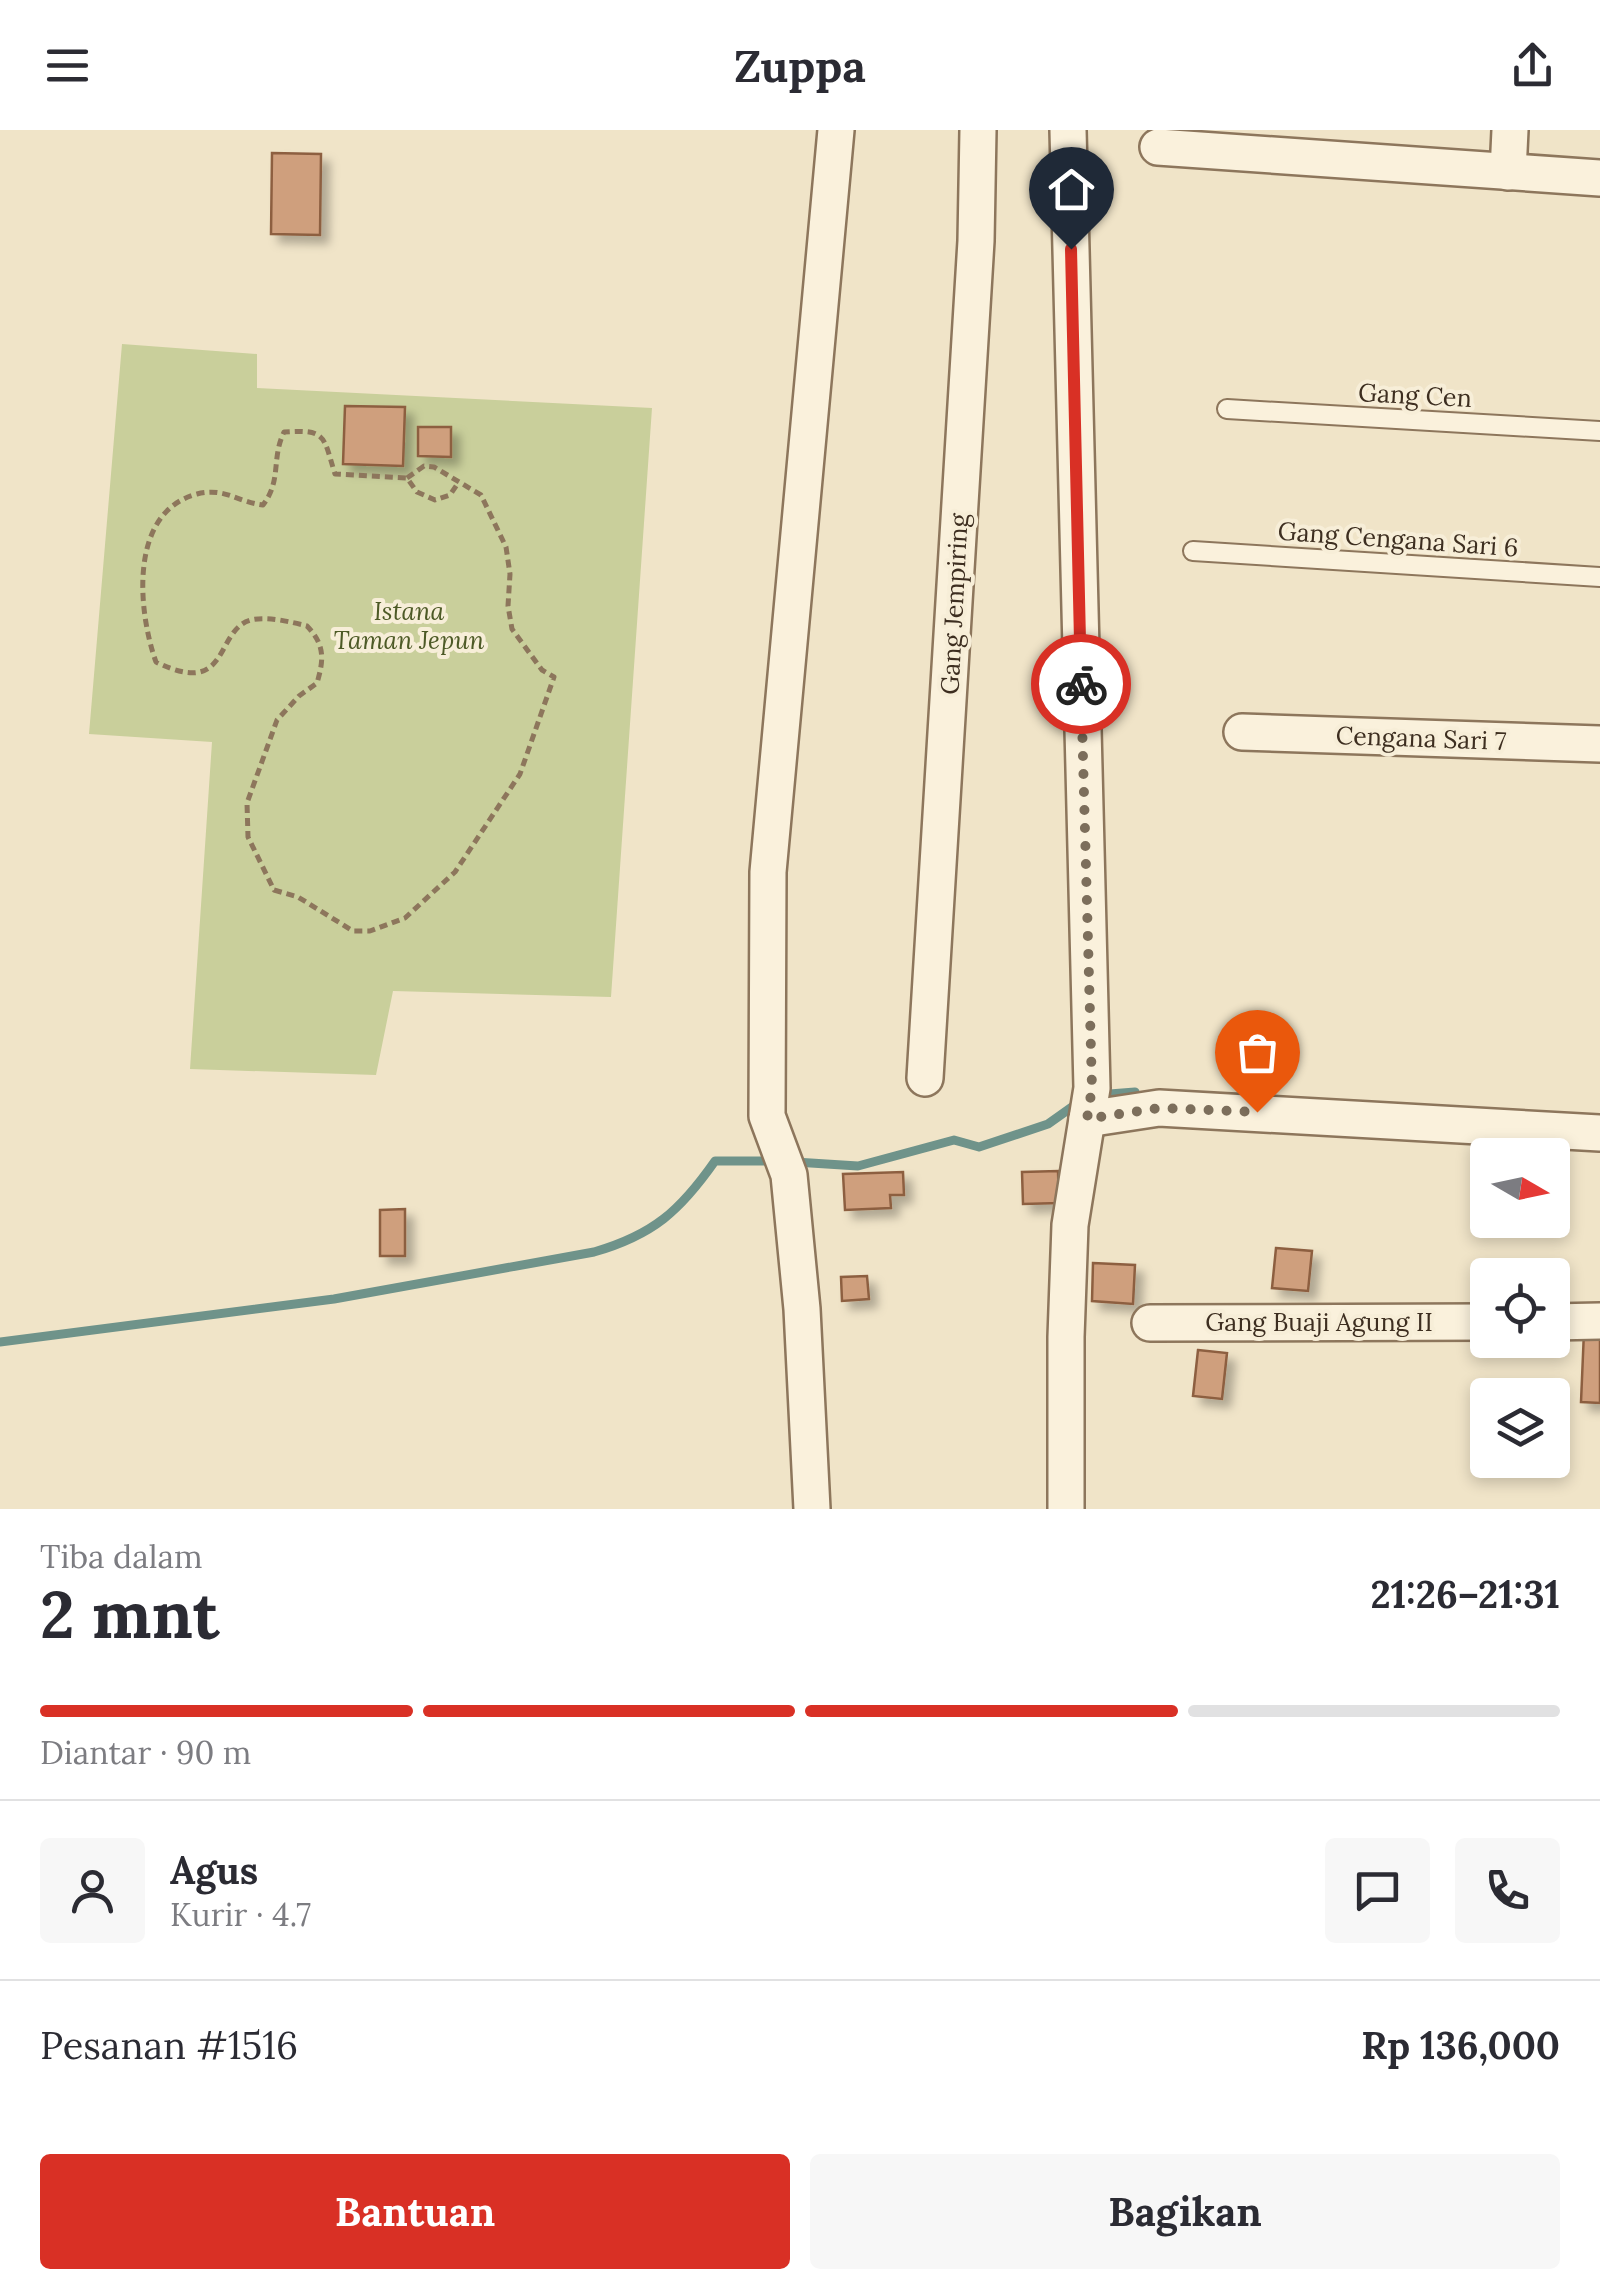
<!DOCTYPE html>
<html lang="id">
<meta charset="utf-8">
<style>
:root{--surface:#fff;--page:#f7f7f7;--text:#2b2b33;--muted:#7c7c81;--line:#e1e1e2;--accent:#d93025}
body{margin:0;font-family:Lora,serif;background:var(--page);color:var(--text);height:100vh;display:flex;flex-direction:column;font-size:38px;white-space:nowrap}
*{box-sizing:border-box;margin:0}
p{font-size:32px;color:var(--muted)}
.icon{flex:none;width:55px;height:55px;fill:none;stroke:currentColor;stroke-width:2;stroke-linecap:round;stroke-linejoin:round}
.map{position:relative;height:1379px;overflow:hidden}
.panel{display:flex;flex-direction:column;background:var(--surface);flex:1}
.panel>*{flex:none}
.needle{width:65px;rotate:99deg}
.tools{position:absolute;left:1470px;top:1008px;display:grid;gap:20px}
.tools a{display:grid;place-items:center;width:100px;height:100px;border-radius:10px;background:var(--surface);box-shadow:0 5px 15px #0003;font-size:50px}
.pin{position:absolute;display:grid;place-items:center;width:85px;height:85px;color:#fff;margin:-102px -42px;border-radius:50% 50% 50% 0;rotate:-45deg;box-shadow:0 0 10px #0007}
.pin .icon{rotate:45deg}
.courier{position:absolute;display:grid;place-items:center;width:100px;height:100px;margin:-50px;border:8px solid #d93025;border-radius:50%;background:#fff;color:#222;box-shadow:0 2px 12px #0007}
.head em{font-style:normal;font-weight:700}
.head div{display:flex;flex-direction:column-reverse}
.head{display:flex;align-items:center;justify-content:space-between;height:170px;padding:0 40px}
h1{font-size:65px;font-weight:700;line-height:75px}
.bar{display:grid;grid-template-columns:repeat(4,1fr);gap:15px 10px;align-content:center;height:120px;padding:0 40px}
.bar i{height:12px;border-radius:8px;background:var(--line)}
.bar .active{background:var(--accent)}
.bar p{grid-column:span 4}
.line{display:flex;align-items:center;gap:25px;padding:0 40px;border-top:2px solid var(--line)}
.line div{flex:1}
.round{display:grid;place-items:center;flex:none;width:105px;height:105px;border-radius:10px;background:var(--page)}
.cta{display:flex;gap:20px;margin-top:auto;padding:20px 40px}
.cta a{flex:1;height:115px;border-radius:10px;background:var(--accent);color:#fff;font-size:40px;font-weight:700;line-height:115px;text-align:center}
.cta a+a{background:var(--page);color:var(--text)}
header{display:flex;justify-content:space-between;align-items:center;height:130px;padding:0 40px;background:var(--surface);font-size:45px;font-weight:700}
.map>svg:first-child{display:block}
.green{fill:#c9cf9b}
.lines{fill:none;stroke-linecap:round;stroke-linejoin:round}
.stream{stroke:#6f938a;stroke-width:9}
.building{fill:#cf9f7d;stroke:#8d5f41;stroke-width:2.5;filter:url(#shadow)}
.service-casing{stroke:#8d765c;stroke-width:22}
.minor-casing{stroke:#8d765c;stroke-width:40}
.path{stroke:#8d765c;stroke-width:5;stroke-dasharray:8 5;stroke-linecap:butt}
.service{stroke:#faf1dc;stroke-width:18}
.minor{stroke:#faf1dc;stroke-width:35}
.done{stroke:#7c6e5b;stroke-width:10;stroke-dasharray:0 18}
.route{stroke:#d93025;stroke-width:12}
.labels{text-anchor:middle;stroke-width:8;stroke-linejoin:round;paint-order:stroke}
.street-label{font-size:25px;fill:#3d2e20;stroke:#f7eed8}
.park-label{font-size:25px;font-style:italic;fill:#4d5a26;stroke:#f7eed8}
</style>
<header><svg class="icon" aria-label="menu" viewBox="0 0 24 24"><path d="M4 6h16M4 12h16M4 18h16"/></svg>Zuppa<svg class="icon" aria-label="share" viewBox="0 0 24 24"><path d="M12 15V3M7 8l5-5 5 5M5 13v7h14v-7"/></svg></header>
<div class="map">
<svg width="1600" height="1379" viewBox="0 0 1600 1379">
<defs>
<filter id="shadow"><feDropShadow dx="8" dy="8" stdDeviation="5" flood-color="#0004"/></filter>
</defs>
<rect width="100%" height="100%" fill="#f0e4c8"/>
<!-- green -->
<polygon class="green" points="122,214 257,224 257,258 652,278 611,867 393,861 376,945 190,939 212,612 89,604"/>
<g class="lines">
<!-- stream -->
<g class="stream">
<polyline points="1097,965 1135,962"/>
<polyline points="795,1032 858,1036 954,1010 979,1017 1048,994 1079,972"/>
<path d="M 0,1212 L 334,1169 L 594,1122 C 653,1105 680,1081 715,1031 L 774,1031"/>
</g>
</g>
<!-- building -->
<g class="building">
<polygon points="272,23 321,24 320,105 271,104"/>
<polygon points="345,276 405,277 403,336 343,334"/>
<polygon points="418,297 451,297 451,327 418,326"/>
<polygon points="1058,1041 1059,1073 1023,1074 1022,1042"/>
<polygon points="903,1042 904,1065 890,1065 891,1078 845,1080 843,1044"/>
<polygon points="405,1079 405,1126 380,1126 380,1080"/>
<polygon points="1276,1118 1312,1121 1308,1161 1272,1158"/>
<polygon points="1093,1133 1135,1135 1133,1174 1092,1171"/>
<polygon points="867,1146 869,1169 842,1171 841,1147"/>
<polygon points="1584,1201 1600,1202 1600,1273 1581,1272"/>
<polygon points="1198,1220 1227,1223 1222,1269 1193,1266"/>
</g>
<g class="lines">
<defs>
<g id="service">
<polyline points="1227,279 1600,301"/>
<polyline points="1193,421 1600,447"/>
</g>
<g id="minor">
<polyline points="1158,17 1600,48"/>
<polyline points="1508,42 1510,0"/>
<polyline points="1242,602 1600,614"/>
<polyline points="925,948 976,111 978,0"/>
<polyline points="1087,989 1159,978 1600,1003"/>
<polyline points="1552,1192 1600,1191"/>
<polyline points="1150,1193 1488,1192"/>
<polyline points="812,1379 802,1179 789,1045 767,986 768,742 836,0"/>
<polyline points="1066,1379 1066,1207 1070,1095 1092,958 1068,0"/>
</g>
</defs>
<!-- service casing -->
<use href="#service" class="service-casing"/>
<!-- minor casing -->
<use href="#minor" class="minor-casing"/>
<!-- path -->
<path class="path" d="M 407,348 L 424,336 L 434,337 L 481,365 L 506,417 L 510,444 L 508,476 L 512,499 L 542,540 L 554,547 L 520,644 L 455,742 L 405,788 L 370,801 L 353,801 L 298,767 L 274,760 L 248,707 L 247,673 L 277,590 L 299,566 L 317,553 C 324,529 325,515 307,496 C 291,492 268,486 251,490 C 214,500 231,569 156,532 C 138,482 128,382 197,364 C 225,357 237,372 263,375 C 282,350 271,329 284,302 C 327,299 323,306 335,344 L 407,348 L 417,362 L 435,370 L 450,365 L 458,353"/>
<!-- service -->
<use href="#service" class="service"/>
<!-- minor -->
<use href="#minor" class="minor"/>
</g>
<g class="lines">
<!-- done -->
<polyline class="done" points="1081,554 1092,958 1087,989 1159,978 1257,982"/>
<!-- route -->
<polyline class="route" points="1071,119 1081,554"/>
</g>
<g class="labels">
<!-- street labels -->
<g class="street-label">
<text transform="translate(1415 265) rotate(3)" y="9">Gang Cen</text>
<text transform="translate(1398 409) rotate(4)" y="9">Gang Cengana Sari 6</text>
<text transform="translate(954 474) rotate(-87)" y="9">Gang Jempiring</text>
<text transform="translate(1421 608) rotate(2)" y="9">Cengana Sari 7</text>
<text x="1319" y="1201">Gang Buaji Agung II</text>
</g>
<!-- park labels -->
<g class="park-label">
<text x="409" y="490">Istana<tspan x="409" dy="29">Taman Jepun</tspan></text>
</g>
</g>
</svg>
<div class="tools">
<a><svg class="needle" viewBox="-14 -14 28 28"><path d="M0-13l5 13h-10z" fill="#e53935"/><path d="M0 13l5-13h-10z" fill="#7c7c81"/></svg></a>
<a><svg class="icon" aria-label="locate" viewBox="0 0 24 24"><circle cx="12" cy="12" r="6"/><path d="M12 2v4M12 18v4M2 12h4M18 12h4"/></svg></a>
<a><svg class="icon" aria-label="layers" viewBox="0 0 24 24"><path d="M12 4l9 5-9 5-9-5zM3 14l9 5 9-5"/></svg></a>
</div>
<div class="pin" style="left:1257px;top:982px;background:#ea580c"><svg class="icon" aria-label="bag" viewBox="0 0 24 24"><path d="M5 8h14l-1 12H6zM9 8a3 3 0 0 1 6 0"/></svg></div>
<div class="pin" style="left:1071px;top:119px;background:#1f2937"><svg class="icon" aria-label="home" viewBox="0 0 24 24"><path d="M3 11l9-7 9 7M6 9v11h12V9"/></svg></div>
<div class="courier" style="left:1081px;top:554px"><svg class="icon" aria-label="bike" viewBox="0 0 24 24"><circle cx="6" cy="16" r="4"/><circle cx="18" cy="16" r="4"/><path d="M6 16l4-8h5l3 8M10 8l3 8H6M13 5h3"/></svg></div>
</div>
<section class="panel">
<div class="head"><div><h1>2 mnt</h1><p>Tiba dalam</p></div><em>21:26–21:31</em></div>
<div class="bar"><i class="active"></i><i class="active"></i><i class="active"></i><i></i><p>Diantar · 90 m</p></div>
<div class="line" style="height:180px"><a class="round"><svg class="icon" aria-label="person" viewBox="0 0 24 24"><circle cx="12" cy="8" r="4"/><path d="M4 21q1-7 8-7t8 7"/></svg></a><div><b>Agus</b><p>Kurir · 4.7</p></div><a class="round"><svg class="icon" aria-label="chat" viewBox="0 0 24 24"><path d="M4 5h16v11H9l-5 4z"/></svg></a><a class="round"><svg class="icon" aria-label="phone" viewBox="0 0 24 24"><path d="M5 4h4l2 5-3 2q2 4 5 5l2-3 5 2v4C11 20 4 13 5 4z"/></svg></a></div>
<div class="line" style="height:130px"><div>Pesanan #1516</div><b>Rp 136,000</b></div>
<div class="cta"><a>Bantuan</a><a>Bagikan</a></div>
</section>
